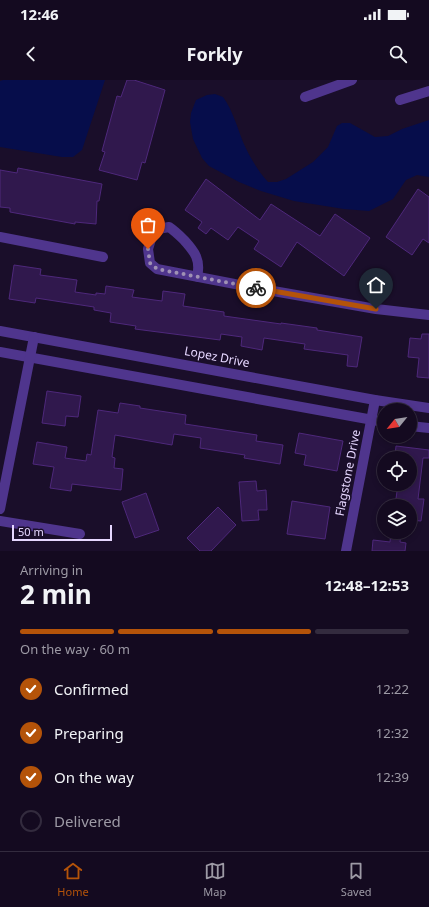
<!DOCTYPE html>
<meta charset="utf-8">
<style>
:root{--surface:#140a20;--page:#1d1329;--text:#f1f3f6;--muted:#9d9aa5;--line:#332b3e;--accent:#b45309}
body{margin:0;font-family:"Noto Sans",sans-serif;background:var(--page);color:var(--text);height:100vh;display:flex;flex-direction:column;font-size:15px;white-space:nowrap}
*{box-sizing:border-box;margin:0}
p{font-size:13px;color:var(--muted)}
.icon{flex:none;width:22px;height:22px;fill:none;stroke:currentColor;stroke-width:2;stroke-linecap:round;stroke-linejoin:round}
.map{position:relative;height:471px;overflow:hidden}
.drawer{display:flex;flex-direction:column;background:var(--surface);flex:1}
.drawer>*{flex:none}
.needle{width:26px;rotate:240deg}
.fabs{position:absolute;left:377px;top:323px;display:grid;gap:8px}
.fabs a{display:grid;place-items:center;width:40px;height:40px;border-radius:50%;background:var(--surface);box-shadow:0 2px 6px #0003,0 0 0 1px var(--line);font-size:20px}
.scale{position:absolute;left:12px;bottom:10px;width:100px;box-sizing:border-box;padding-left:4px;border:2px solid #e6d7ff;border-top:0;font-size:11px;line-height:14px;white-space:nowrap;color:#e6d7ff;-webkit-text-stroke:3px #1a0e2a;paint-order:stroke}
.pin{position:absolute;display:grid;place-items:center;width:34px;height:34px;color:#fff;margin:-41px -17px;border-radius:50% 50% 50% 0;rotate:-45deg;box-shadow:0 0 4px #0007}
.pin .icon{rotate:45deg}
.courier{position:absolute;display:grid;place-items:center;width:40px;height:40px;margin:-20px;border:3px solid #b45309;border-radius:50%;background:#fff;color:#222;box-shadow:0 1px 5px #0007}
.summary em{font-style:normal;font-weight:700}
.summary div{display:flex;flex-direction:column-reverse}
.summary{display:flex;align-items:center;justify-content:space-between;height:68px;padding:0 20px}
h1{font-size:26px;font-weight:700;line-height:30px}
.bar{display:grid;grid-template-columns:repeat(4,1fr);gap:6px 4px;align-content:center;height:48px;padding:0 20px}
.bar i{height:5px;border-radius:3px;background:var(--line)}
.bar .active{background:var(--accent)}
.bar p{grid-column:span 4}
ol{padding:0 20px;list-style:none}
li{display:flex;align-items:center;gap:12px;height:44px}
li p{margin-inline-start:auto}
li .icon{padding:4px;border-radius:50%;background:var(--accent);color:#fff;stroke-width:4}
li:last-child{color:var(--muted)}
li i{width:22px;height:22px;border:2px solid var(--line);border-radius:50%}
.status{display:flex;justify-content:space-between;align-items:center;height:28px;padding:0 20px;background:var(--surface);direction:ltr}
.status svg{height:11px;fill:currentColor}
header{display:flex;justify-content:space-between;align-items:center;height:52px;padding:0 20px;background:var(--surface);font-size:18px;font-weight:700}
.dock{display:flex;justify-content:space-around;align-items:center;height:56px;border-top:1px solid var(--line);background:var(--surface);font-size:11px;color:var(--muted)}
.dock a{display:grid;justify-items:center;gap:2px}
.dock .active{color:var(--accent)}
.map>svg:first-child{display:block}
.water{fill:#060d4b}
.building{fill:#30184d;stroke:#4e287b}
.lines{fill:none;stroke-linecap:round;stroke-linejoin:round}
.minor{stroke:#4f358d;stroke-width:10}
.done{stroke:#9f91b4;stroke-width:4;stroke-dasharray:0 7.2}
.route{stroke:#b45309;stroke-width:5}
.labels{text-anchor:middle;stroke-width:3;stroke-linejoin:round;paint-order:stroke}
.street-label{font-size:12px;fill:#e6d7ff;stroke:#1a0e2a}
</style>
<div class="status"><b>12:46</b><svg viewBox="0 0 49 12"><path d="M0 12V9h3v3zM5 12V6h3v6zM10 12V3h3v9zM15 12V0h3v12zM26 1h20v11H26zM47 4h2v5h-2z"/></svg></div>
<header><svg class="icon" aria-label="back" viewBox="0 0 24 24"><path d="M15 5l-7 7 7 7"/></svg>Forkly<svg class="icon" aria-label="search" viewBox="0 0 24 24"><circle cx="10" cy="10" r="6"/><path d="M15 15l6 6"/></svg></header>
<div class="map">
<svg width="429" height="471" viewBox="0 0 429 471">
<rect width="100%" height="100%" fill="#1a0e2a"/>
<!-- water -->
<g class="water">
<polygon points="3,0 105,0 82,70 73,77 62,77 0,67 0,1"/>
<path d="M 215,14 L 223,17 C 233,31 237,47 243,62 C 249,76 258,91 268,102 L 277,102 L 286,99 L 313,82 L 328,67 L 337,46 L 342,43 L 350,43 L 375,57 L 388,56 L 402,49 L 429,40 L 429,97 L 417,95 L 406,100 L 393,119 L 369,131 L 344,129 L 294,121 L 261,111 L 239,102 L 209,86 L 202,78 L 193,59 L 190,42 L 191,33 L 196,20 L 207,15 Z"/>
</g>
<!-- building -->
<g class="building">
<polygon points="127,0 134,0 165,10 145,83 142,82 137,100 99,90 105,72 102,71 117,16 121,17"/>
<polygon points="18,88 102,104 99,121 97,121 96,144 75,142 75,144 10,132 10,128 0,127 0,90 17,93"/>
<polygon points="206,99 260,140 271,124 320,156 335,134 370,158 344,196 297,162 281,187 254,169 259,161 238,147 228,160 211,148 206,154 198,148 202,142 185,130"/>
<polygon points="418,109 429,117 429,163 423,159 412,175 386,157"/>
<polygon points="14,185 41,189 40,195 77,200 75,212 96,215 96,213 105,214 106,206 134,210 132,217 162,221 163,211 185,214 183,226 224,232 224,236 281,244 281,243 317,248 317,250 362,257 357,287 347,286 348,275 304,269 305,264 264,258 262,270 241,266 242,257 221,254 220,260 135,249 136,246 110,242 111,233 94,230 94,227 36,218 35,223 9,219"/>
<polygon points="422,254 429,254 429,298 417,297 419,278 408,277 410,258 421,259"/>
<polygon points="47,311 81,316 78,337 66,336 65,346 42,343"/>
<polygon points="120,323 140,326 140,328 186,335 185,344 257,355 256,361 283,365 280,384 244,378 245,375 200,368 201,358 174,354 172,365 115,355 112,377 115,378 114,388 123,389 121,410 72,404 71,411 50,408 54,387 33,384 37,362 67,367 65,378 86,381 87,374 91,375 98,330 118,333"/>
<polygon points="299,353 343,361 337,391 304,385 306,375 295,373"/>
<polygon points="396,366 429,370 429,378 423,378 418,419 424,419 421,441 410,440 410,426 395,426 398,404 410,404 410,378 395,376"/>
<polygon points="256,401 257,411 266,410 267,430 258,430 259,440 242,441 239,402"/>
<polygon points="146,413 159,450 135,458 122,422"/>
<polygon points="292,421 330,427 325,459 287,454"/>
<polygon points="218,427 236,445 211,471 200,471 187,458"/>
<polygon points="391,452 401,452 400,462 406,463 405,471 372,471 373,460 390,462"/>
</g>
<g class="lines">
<!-- minor -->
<g class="minor">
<polyline points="305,17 352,0"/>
<polyline points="400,20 429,11"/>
<polyline points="0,157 103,177"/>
<path d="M 197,197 C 201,180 195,172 184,160 C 179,155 175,151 169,147 L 158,149 L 152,156 L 148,169 L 150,183 L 157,189 L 256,208 L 376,229 L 429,235"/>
<polyline points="0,251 375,320 429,328"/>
<polyline points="0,272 384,342"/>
<polyline points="410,346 429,348"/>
<polyline points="0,429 34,257"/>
<polyline points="0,441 80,454"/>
<polyline points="346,471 375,320"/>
</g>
</g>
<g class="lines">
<!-- done -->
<polyline class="done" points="148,169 150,183 157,189 256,208"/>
<!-- route -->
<polyline class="route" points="256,208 376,229"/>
</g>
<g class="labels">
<!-- street labels -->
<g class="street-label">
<text transform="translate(217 277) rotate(11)" y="4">Lopez Drive</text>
<text transform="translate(348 393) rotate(-79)" y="4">Flagstone Drive</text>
</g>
</g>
</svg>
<div class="fabs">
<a><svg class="needle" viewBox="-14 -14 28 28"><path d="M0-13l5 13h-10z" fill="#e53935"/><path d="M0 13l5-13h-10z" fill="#9d9aa5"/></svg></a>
<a><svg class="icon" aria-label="locate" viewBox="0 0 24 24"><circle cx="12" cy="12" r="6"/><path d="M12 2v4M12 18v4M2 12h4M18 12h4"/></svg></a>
<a><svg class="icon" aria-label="layers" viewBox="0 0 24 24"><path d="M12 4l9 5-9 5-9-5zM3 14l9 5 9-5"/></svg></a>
</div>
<div class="scale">50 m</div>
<div class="pin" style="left:148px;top:169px;background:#ea580c"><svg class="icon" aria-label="bag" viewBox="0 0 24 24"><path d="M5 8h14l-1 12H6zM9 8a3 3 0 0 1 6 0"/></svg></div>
<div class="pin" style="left:376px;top:229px;background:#1f2937"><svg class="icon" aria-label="home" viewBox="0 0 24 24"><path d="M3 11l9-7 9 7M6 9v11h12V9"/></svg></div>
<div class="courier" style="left:256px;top:208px"><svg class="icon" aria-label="bike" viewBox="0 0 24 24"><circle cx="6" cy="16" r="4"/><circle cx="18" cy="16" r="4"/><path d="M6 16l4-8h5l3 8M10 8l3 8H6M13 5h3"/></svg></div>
</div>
<section class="drawer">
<div class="summary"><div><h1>2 min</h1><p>Arriving in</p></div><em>12:48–12:53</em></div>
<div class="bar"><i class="active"></i><i class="active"></i><i class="active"></i><i></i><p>On the way · 60 m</p></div>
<ol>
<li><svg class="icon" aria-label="check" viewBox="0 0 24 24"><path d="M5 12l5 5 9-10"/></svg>Confirmed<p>12:22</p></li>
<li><svg class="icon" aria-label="check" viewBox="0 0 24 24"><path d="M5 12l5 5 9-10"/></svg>Preparing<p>12:32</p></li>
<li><svg class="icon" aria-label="check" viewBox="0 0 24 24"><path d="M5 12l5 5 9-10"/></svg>On the way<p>12:39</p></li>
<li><i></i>Delivered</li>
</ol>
</section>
<nav class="dock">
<a class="active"><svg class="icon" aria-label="home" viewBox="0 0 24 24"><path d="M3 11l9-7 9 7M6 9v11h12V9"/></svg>Home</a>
<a><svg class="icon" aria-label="map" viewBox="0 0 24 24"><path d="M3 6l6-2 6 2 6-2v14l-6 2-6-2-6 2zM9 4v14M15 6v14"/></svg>Map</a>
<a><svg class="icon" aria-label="saved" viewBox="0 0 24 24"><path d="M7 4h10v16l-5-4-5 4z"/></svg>Saved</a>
</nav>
